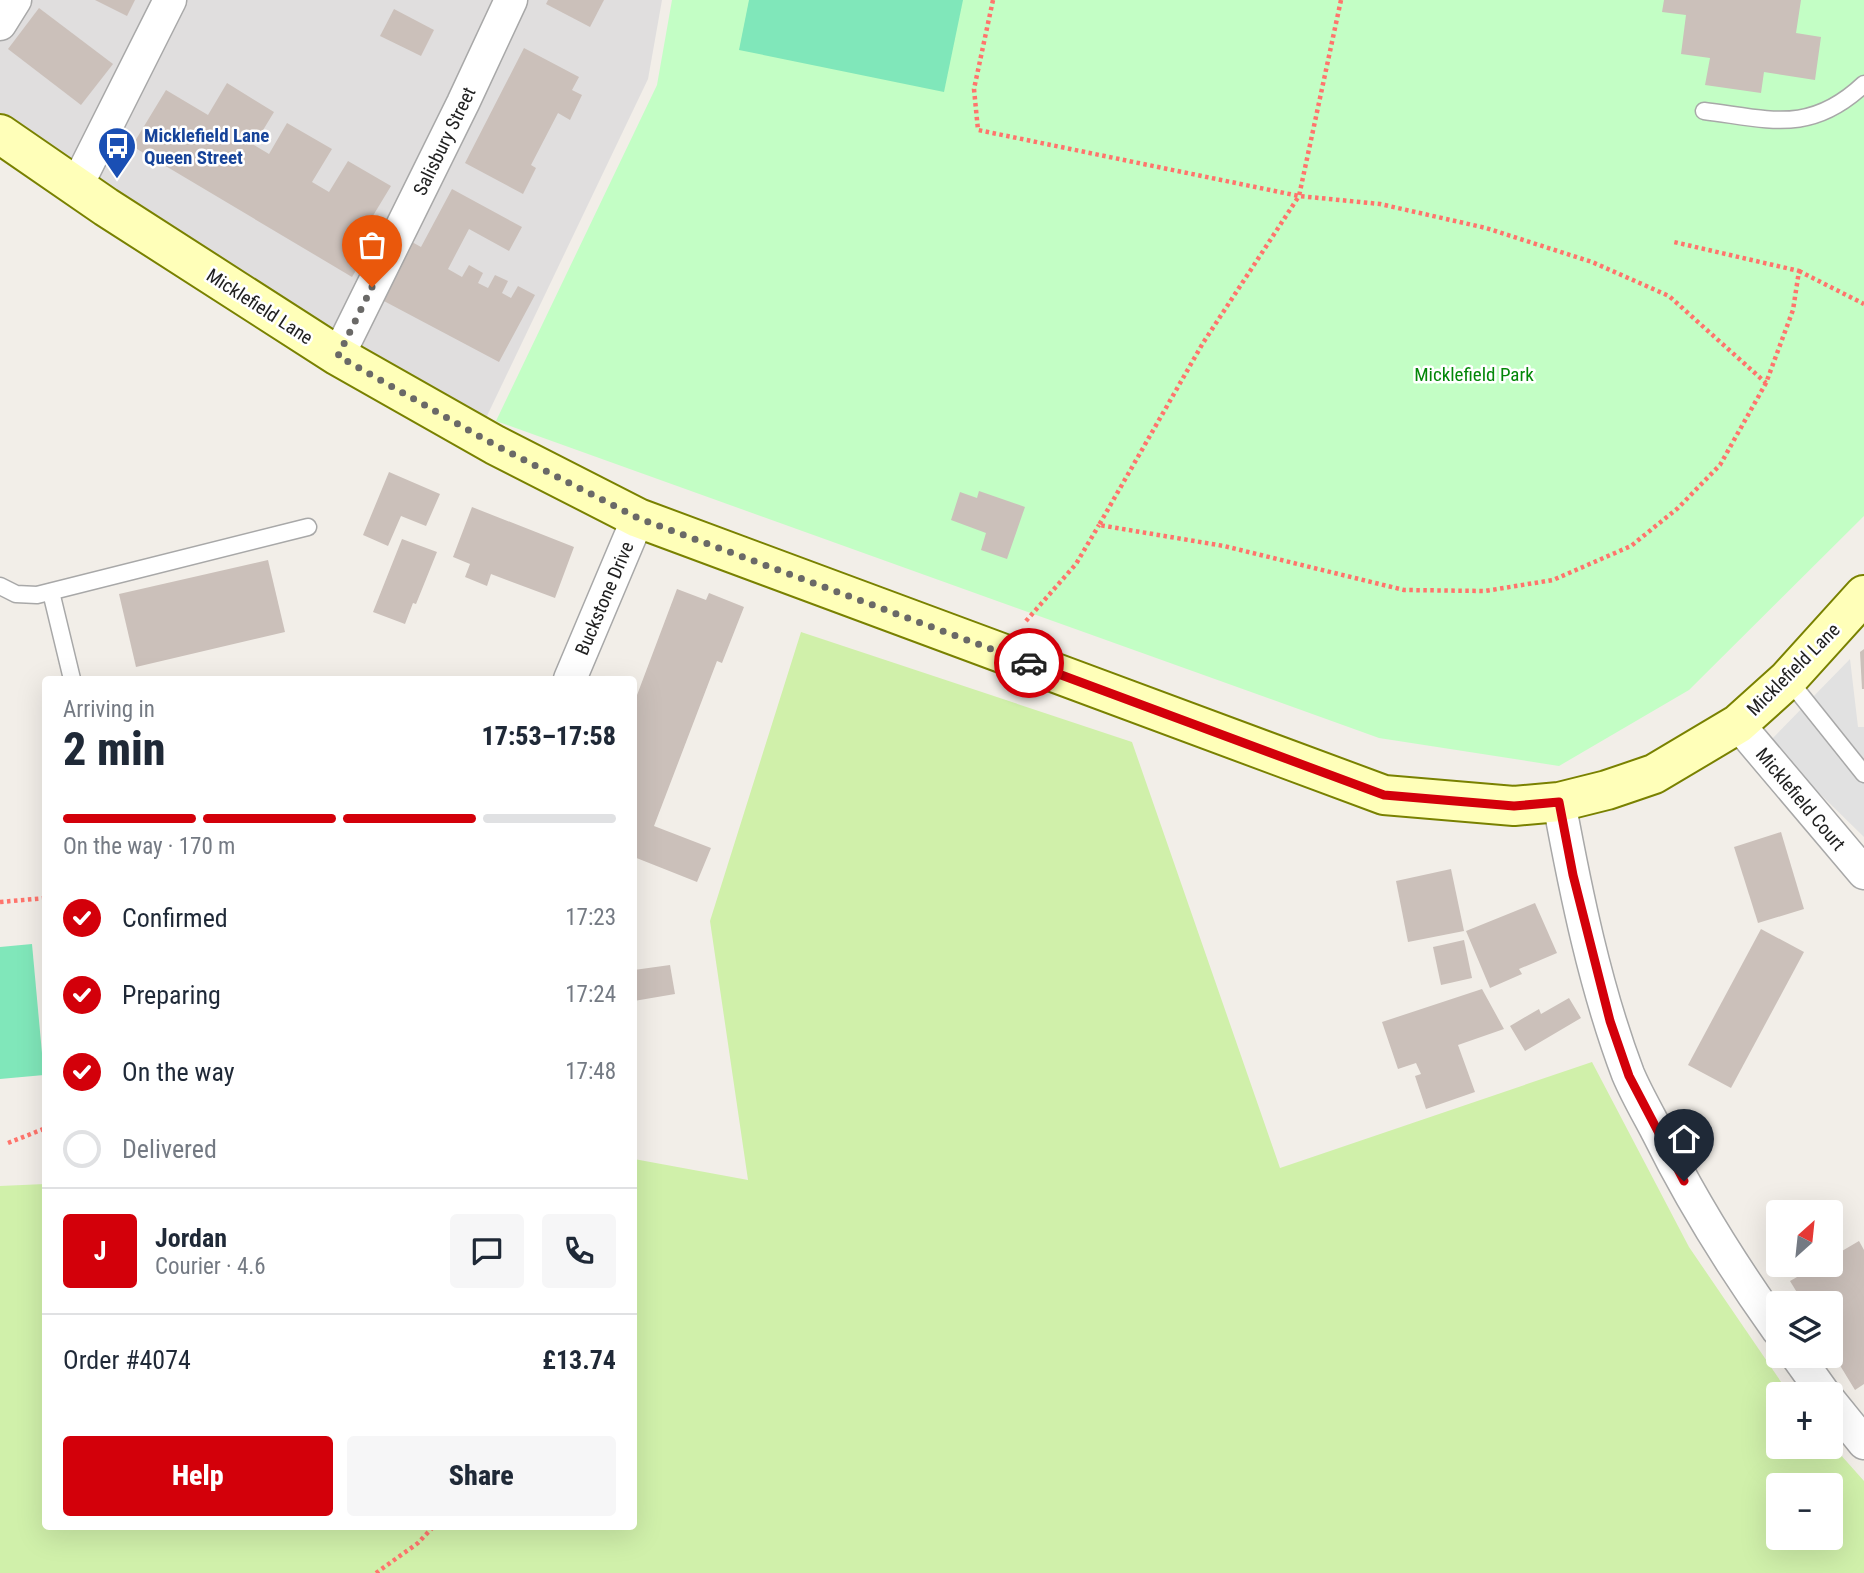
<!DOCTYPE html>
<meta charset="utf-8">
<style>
:root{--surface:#fff;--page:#f6f6f7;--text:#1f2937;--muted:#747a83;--line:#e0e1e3;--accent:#d3000a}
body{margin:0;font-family:"Roboto Condensed",sans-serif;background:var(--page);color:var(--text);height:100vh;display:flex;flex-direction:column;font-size:26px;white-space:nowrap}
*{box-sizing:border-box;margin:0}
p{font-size:23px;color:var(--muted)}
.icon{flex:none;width:38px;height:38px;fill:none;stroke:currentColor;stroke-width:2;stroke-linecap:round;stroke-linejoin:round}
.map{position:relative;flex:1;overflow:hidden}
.drawer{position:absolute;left:42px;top:676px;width:595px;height:854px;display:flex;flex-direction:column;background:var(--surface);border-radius:7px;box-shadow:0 7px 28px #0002}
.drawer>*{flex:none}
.needle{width:46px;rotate:27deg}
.fabs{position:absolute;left:1766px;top:1200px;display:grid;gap:14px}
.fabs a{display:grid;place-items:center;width:77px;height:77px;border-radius:7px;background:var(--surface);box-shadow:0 7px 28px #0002;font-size:35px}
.pin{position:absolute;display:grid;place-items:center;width:60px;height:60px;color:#fff;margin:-72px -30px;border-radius:50% 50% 50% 0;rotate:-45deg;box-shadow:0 0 7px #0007}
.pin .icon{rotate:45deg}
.courier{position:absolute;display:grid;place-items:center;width:70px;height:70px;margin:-35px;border:5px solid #d3000a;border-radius:50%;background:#fff;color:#222;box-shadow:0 2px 9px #0007}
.overview em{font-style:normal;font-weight:800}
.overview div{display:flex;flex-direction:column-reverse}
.overview{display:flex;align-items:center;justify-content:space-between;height:119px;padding:0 21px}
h1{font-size:46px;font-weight:800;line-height:52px}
.bar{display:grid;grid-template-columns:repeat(4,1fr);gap:10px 7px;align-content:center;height:84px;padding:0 21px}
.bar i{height:9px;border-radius:5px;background:var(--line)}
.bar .active{background:var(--accent)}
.bar p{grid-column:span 4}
.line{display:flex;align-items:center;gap:18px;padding:0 21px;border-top:2px solid var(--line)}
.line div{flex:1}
.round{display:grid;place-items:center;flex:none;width:74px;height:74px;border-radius:7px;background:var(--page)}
ol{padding:0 21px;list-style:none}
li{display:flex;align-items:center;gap:21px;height:77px}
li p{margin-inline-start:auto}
li .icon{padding:7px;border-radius:50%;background:var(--accent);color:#fff;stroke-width:4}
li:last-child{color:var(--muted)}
li i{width:38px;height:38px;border:4px solid var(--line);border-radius:50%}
.cta{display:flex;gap:14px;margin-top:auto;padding:14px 21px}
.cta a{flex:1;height:80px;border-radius:7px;background:var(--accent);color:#fff;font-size:28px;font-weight:800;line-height:80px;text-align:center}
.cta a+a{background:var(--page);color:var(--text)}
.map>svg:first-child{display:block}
.residential{fill:#e0dede}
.grass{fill:#d0f0aa;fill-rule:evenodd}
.park{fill:#c3fec5}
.pitch{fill:#80e7ba}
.parking{fill:#e1e1e1}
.building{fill:#cbc0ba}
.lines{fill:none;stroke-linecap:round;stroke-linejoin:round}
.service-casing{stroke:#a8a8a8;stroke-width:19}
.minor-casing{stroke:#a8a8a8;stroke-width:35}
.secondary-casing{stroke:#798100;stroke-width:42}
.path{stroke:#ff746c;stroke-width:4.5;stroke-dasharray:3.5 3.5;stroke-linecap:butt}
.service{stroke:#fff;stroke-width:16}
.minor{stroke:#fff;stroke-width:32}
.secondary{stroke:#ffffb9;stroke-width:38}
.done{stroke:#6a6967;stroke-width:7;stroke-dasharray:0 12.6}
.route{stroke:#d3000a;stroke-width:9}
.labels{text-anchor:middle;stroke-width:5;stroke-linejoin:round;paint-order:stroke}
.transit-label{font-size:19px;font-weight:bold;fill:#164399;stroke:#fff;text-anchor:start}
.street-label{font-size:19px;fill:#212121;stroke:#fff}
.park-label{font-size:19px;fill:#038708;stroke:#fff}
</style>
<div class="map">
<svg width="1864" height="1573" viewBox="0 0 1864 1573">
<rect width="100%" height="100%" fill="#f2eee8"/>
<!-- residential -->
<polygon class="residential" points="0,0 662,0 648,79 485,420 190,245 0,123"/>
<!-- grass -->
<path class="grass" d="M 801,632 L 1132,742 L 1280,1168 L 1592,1062 L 1689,1247 L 1790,1395 L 1778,1395 L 1778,1447 L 1830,1447 L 1831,1444 L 1864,1481 L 1864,1573 L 0,1573 L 0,1186 L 45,1184 L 46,1526 L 634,1526 L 634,1159 L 748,1180 L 710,921 ZM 1778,1486 L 1830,1486 L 1830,1538 L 1778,1538 Z"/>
<!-- park -->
<polygon class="park" points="672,0 1864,0 1864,516 1689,690 1559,766 1379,738 496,421 657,85"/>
<!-- pitch -->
<g class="pitch">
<polygon points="749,0 963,0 944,92 739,50"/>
<polygon points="32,944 44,1075 0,1079 0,947"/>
</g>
<!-- parking -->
<polygon class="parking" points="1850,659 1858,727 1864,727 1864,837 1768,743"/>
<!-- building -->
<g class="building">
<polygon points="95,0 135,0 127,16"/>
<polygon points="548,0 604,0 590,27 546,4"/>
<polygon points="1664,0 1801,0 1796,33 1821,37 1815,80 1764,72 1761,93 1705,85 1710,58 1681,54 1686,15 1662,12"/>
<polygon points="39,8 113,64 81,105 8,49"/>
<polygon points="394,9 434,30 421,56 380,36"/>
<polygon points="524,48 579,77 572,90 582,95 570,120 558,113 531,165 536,168 523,194 465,163"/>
<polygon points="227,83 274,112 254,145 269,154 287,123 332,149 312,182 329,192 348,161 391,186 371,219 383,226 352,277 132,146 166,90 208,115"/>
<polygon points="452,189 522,227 509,251 469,229 448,269 462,277 469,265 483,273 478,283 488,288 495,275 508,281 502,293 511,298 518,286 535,295 499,362 382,300 412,242 421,247"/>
<polygon points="389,472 440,494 426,526 401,516 388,546 363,535"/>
<polygon points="979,491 1025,507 1007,559 981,550 986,533 951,520 960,492 977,498"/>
<polygon points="472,507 574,547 555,598 491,574 487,586 465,577 470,564 453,557"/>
<polygon points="402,539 437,552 416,604 413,603 405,624 373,612"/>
<polygon points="268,560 285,632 136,667 119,594"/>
<polygon points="677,589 706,600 709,593 744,607 722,663 717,661 654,826 711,848 697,882 634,857 634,703"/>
<polygon points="1864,649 1864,689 1862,689 1860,652"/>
<polygon points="1781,832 1804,909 1758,923 1734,847"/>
<polygon points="1451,869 1464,931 1408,942 1396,881"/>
<polygon points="1535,903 1557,953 1519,969 1522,974 1490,988 1466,931"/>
<polygon points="1761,929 1804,952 1731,1088 1688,1065"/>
<polygon points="1464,940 1472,978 1441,985 1433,947"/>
<polygon points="670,965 675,994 634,1001 634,970"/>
<polygon points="1482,989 1504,1029 1458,1045 1475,1092 1426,1109 1415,1076 1421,1074 1416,1063 1398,1069 1382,1022"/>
<polygon points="1569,998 1581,1018 1525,1051 1510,1026 1539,1009 1541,1014"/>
<polygon points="1859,1241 1864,1250 1864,1384 1855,1390 1830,1349 1830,1304 1804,1304 1790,1281 1818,1265 1830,1265 1830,1258"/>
</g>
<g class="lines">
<defs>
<g id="service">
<path d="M 1704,111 C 1769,119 1810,135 1864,84"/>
<polyline points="0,586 16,594 37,595 308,527"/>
<polyline points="51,592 72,679"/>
<polyline points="1788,679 1864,774"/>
</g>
<g id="minor">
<polyline points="0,24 15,0"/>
<polyline points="76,187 170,0"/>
<polyline points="338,356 463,103 511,0"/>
<polyline points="570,679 638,518"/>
<polyline points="1738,724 1864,873"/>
<path d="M 1559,802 C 1576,893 1595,987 1628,1074 C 1636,1093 1647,1112 1657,1131 C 1691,1200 1733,1267 1778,1330"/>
<polyline points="1797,1356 1825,1395"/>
<polyline points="1830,1401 1864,1443"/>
</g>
<polyline id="secondary" points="0,134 106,207 338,356 495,445 638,518 1384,795 1514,806 1559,802 1607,790 1654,774 1738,724 1788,679 1864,595"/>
</defs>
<!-- service casing -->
<use href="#service" class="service-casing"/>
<!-- minor casing -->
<use href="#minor" class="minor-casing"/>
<!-- secondary casing -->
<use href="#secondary" class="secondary-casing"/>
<!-- path -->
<g class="path">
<polyline points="993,0 974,89 978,130 1299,196 1380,204 1486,228 1592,262 1669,296 1766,383"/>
<polyline points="1341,0 1299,196 1203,343 1099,525 1224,546 1404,590 1485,591 1553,580 1631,546 1678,508 1720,465 1766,383 1793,310 1799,271 1674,242"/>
<polyline points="1799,271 1864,304"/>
<polyline points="1026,621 1076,564 1099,525"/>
<polyline points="0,902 46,898"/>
<polyline points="8,1143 46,1128"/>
<polyline points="376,1573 418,1543 434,1526"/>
</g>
<!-- service -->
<use href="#service" class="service"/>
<!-- minor -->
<use href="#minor" class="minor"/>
<!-- secondary -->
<use href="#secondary" class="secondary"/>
</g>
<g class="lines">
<!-- done -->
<polyline class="done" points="372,287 338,356 495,445 638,518 1029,663"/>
<!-- route -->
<polyline class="route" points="1029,663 1384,795 1514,806 1559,802 1573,875 1610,1021 1629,1076 1684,1181"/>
</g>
<!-- icons -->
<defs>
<symbol id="bus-pin" viewBox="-11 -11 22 30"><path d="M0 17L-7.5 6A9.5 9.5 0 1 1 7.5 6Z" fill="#1a4fb4" stroke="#fff"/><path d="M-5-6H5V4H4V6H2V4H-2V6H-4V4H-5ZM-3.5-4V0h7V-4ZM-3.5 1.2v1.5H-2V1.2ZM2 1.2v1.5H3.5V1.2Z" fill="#fff"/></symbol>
</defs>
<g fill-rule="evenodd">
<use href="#bus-pin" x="95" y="124" width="44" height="60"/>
</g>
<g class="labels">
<!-- transit labels -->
<g class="transit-label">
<text x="144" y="142">Micklefield Lane<tspan x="144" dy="22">Queen Street</tspan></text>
</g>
<!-- street labels -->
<g class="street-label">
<text transform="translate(444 141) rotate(-64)" y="7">Salisbury Street</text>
<text transform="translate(260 306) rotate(33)" y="7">Micklefield Lane</text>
<text transform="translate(604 598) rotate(-67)" y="7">Buckstone Drive</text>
<text transform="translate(1793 669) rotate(-45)" y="7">Micklefield Lane</text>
<text transform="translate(1801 799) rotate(50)" y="7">Micklefield Court</text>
</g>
<!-- park labels -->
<g class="park-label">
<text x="1474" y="381">Micklefield Park</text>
</g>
</g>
</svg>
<div class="fabs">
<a><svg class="needle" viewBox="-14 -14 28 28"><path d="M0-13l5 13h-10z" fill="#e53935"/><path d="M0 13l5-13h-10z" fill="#747a83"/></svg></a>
<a><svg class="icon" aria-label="layers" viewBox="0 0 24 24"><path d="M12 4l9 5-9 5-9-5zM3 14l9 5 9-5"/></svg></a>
<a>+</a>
<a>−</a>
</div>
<div class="pin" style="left:372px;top:287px;background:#ea580c"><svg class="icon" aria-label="bag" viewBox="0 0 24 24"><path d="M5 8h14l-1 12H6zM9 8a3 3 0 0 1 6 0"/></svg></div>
<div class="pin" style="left:1684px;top:1181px;background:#1f2937"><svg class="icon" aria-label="home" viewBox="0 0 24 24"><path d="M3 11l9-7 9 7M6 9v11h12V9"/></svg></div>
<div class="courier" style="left:1029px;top:663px"><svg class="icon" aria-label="car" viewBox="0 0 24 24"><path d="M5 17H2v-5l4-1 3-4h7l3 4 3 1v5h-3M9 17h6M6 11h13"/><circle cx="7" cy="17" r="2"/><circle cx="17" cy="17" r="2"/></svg></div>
<section class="drawer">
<div class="overview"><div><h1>2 min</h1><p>Arriving in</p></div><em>17:53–17:58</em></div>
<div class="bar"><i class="active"></i><i class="active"></i><i class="active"></i><i></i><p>On the way · 170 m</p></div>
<ol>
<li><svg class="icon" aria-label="check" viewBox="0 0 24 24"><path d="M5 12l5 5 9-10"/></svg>Confirmed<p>17:23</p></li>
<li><svg class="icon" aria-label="check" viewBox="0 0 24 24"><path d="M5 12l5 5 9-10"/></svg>Preparing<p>17:24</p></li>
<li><svg class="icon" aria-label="check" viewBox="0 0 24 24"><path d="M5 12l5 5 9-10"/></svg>On the way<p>17:48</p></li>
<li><i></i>Delivered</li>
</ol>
<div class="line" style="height:126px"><b class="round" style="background:var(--accent);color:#fff">J</b><div><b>Jordan</b><p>Courier · 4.6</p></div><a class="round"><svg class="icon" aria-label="chat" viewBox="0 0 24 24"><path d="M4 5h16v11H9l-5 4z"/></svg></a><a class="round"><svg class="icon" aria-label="phone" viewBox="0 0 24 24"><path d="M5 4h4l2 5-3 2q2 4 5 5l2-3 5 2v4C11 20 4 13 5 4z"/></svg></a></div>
<div class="line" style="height:91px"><div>Order #4074</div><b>£13.74</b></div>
<div class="cta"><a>Help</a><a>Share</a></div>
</section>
</div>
